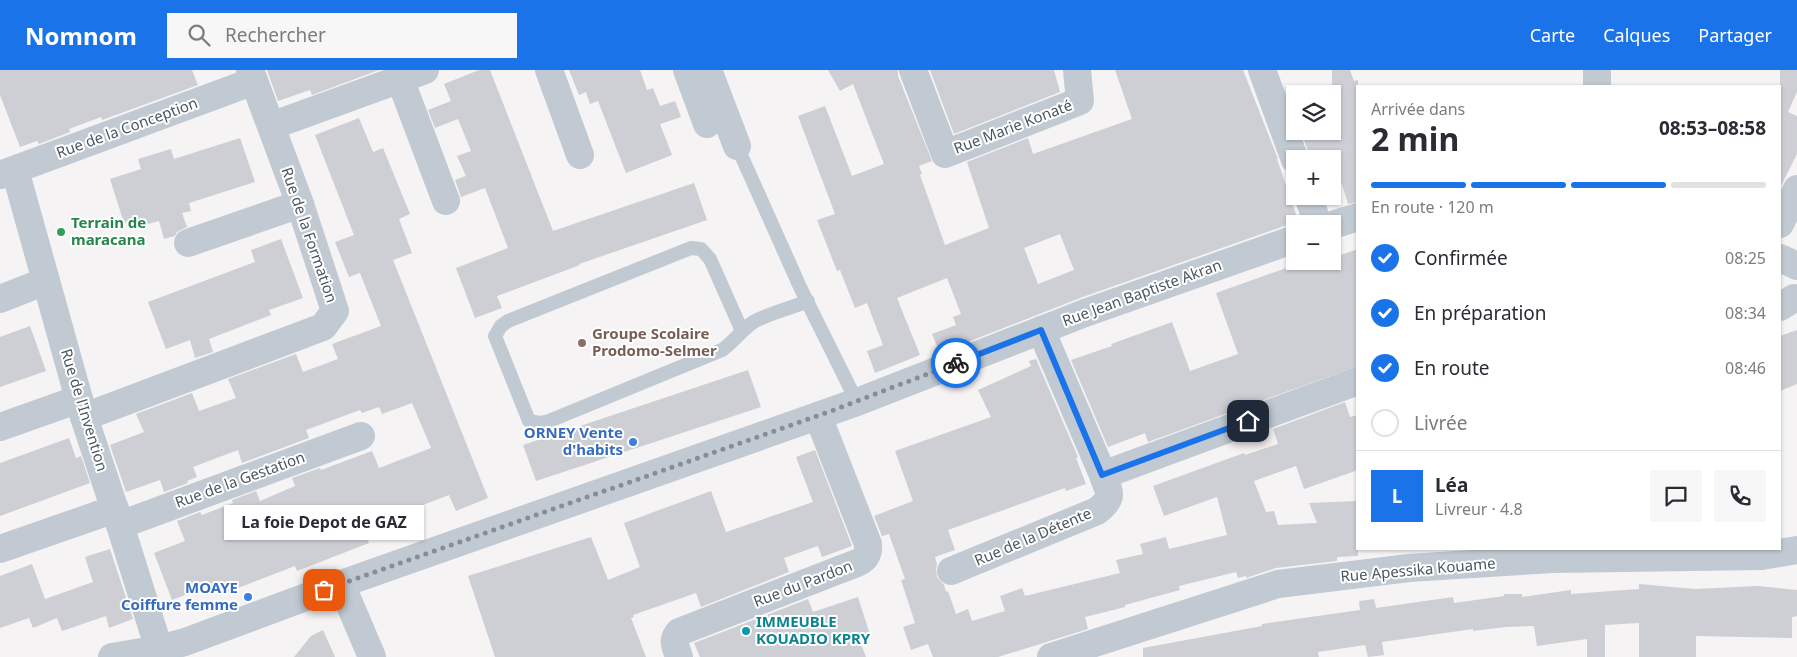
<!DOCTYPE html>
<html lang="fr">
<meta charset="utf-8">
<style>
:root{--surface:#fff;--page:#f7f7f7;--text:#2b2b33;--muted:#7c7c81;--line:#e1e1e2;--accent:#1a73e8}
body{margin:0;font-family:"Noto Sans",sans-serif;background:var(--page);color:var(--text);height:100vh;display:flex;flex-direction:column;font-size:19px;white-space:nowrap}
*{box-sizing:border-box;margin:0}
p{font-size:16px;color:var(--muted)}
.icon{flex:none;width:28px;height:28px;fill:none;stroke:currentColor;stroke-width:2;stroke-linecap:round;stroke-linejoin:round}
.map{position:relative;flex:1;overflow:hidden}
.details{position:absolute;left:1356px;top:15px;width:425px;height:465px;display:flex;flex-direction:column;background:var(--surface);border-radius:0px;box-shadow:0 1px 4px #0004}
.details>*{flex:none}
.fabs{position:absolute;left:1286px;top:15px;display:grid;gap:10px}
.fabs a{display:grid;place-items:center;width:55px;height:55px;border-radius:0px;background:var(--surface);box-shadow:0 1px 4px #0004;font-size:25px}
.pin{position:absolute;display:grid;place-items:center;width:42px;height:42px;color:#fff;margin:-21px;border-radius:10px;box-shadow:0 2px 8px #0006}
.courier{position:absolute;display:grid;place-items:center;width:50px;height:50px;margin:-25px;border:4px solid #1a73e8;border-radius:50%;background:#fff;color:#222;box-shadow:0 1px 6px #0007}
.bubble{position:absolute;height:35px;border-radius:0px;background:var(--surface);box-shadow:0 1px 4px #0004;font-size:16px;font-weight:700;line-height:35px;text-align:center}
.head em{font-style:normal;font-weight:700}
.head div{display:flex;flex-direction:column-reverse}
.head{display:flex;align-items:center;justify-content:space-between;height:85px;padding:0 15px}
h1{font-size:32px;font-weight:700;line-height:38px}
.bar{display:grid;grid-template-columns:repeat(4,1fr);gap:8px 5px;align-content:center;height:60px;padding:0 15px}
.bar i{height:6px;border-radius:4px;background:var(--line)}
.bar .active{background:var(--accent)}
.bar p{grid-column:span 4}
.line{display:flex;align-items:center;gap:12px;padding:0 15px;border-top:1px solid var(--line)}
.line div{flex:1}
.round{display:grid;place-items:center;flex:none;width:52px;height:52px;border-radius:0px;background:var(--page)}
ol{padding:0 15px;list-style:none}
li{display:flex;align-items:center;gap:15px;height:55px}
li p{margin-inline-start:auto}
li .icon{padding:5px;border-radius:50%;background:var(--accent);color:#fff;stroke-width:4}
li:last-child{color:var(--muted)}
li i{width:28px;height:28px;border:2px solid var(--line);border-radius:50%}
header{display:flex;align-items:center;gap:30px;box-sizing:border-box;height:70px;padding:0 25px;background:var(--accent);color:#fff}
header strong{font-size:24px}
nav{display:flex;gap:28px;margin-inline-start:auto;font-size:18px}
.search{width:350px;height:45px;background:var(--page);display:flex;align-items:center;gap:12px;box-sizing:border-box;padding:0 18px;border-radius:0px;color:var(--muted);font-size:19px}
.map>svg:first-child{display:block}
.building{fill:#cdcfd5;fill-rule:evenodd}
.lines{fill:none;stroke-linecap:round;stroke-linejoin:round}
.lane{stroke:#c1cad2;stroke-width:14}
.street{stroke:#c1cad2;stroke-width:28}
.done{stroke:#868d94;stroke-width:5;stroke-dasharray:0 9}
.route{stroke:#1a73e8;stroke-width:6}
.leisure-dot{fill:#2e9e5b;stroke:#fff;stroke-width:2}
.education-dot{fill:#8d6e63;stroke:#fff;stroke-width:2}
.shop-dot{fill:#3f7fe0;stroke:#fff;stroke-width:2}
.culture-dot{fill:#0f9aa8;stroke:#fff;stroke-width:2}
.labels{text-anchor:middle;stroke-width:4;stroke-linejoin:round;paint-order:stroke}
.street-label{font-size:15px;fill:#4a5661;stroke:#fff}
.leisure-label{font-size:15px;font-weight:bold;fill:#27864d;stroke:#fff;text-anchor:start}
.education-label{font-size:15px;font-weight:bold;fill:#785e54;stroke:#fff;text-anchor:start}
.shop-label{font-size:15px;font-weight:bold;fill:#366cbe;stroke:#fff;text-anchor:end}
.culture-label{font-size:15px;font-weight:bold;fill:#0d838f;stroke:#fff;text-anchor:start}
</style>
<header>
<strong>Nomnom</strong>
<div class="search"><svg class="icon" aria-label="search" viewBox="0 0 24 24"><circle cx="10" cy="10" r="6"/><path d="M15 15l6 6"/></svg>Rechercher</div>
<nav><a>Carte</a><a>Calques</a><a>Partager</a></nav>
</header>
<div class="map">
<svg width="1797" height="587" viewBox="0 0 1797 587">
<rect width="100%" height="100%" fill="#f5f3f3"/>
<!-- building -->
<g class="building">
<polygon points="0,0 192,0 198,15 102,50 101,47 69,59 70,62 39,74 37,71 20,77 0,25"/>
<polygon points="267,0 379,0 312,25 310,20 278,31"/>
<polygon points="479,0 490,0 553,161 694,113 707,150 579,194 580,195 497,226 502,238 475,248 456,198 508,178 485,118 461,127 455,110 466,106 457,86 471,81 458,49 435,58 428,40 451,31 444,14"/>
<polygon points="569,0 640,0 647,20 653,18 660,36 675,31 681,47 660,54 672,85 626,103 598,31 590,34 586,22 579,25"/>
<path d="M 828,0 L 898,0 L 898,6 L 932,91 L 919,96 L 922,104 L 920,105 L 945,175 L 989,158 L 967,92 L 1028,68 L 1033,84 L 1132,49 L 1115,0 L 1243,0 L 1278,89 L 1277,89 L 1299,153 L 1290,154 L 1080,228 L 940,283 L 932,264 L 956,255 L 953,247 L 961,244 L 947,208 L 897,228 L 920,285 L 875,303 L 867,281 L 883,275 L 867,233 L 855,238 L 840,200 L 837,201 L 817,150 L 835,144 L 798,46 L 825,36 L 852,106 L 884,94 L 853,14 L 840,21 ZM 1060,164 L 1074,200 L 1038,214 L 1024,178 Z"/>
<polygon points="930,0 1054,0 1060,22 954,64"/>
<polygon points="1332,0 1350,0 1354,11 1358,10 1358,132 1348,134 1331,80 1310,87 1301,61 1332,61"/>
<polygon points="1780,0 1797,0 1797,22 1788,42 1797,46 1797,84 1780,118"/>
<polygon points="359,48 373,82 383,78 410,144 399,149 412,183 393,190 488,428 456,441 449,425 363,458 369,473 297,501 295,496 225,523 221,511 172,530 154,483 185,471 177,451 200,442 202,445 233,433 232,430 256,421 260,431 295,416 292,408 320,398 321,400 372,381 379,398 431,378 412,333 382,344 379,337 362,343 360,340 306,360 309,368 242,393 238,380 193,397 197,407 187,411 188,413 164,422 160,410 126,422 110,375 144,362 136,344 192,323 199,341 236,328 228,309 296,284 303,302 338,289 332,274 381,256 360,203 349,207 335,172 354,165 315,65"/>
<polygon points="240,68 255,112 189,133 191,141 182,143 187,157 177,162 175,166 164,169 159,151 141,156 138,148 124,153 110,109 141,99 138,89 171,79 174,89"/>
<polygon points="281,169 303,228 269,240 271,245 209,269 213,282 195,288 190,270 166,279 148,232 255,192 251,180"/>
<polygon points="1358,179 1358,296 1148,372 1145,363 1108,377 1071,290 1112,276 1111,274 1172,252 1190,301 1238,284 1216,223 1306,191 1332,191 1332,188"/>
<polygon points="30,256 46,301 0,317 0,267"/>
<polygon points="1797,260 1797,314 1780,321 1780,266"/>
<polygon points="1036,289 1078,387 1076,388 1086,414 1066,421 1065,418 948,460 955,480 935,487 937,494 936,499 937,507 944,515 946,522 948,521 956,544 968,539 972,551 1005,541 1000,526 1022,518 1025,526 1120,503 1116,490 1143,484 1140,474 1166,467 1169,479 1227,465 1217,427 1164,446 1153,416 1244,383 1245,385 1278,374 1273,359 1345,332 1350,347 1358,345 1358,400 1304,419 1296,396 1254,411 1266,442 1274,441 1278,455 1317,453 1309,433 1358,431 1358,486 1337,487 1337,491 1276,498 1246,508 1246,506 1238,508 1236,502 1179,516 1180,520 1125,535 1125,537 1085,547 1088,559 998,587 933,587 928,574 911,580 903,557 915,553 901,510 905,509 889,464 882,466 874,446 913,431 895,381 991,347 978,320 1031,296 1029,291"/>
<polygon points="748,300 761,337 536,411 523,375"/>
<polygon points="69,368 76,388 81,386 90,413 0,446 0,393"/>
<polygon points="815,380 852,476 822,487 818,476 784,488 789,502 701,537 696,523 633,545 634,547 631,548 646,587 495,587 468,506 591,467 608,510 640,497 624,453 711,421 726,462 813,432 796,387"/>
<polygon points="110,479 133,549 109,558 106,546 62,561 57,548 33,558 29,548 0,558 0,506 32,494 45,529 93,512 85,487"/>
<polygon points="1639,514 1695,519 1758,516 1797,520 1797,546 1792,547 1792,568 1696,566 1696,587 1639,587 1639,553 1605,555 1605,587 1587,587 1587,569 1537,576 1534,556 1506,557 1473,561 1473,559 1382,572 1384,585 1368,587 1365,575 1318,582 1319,587 1143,587 1143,578 1262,556 1262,554 1360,540 1359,531 1374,529 1376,538 1453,527 1454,533 1504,526 1504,524 1522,524 1522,527 1571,520 1571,524 1639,519"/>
<polygon points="858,527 870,565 859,569 866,587 700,587 694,573 808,529 813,542"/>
<polygon points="323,560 335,587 294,587 311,566"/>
</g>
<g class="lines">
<!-- lane -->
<g class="lane">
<polyline points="737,76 800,217 857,332"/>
<path d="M 742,261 L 710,189 L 701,179 L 691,178 L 508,251 L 501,256 L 495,266 L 529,351 L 540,353 L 549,351 L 722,280 C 735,271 742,259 755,251 C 771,243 791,238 808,231"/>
</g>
<!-- street -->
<g class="street">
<polyline points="549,0 580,85"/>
<polyline points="687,0 707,54"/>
<polyline points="708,0 737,76"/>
<polyline points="913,0 945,84 1080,31 1077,0"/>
<polyline points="1262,0 1295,90"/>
<polyline points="1597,0 1597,16"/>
<polyline points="400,9 446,131"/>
<polyline points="271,56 425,0"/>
<polyline points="15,100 84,347 120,455 159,579"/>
<polyline points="0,105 254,11"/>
<polyline points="1308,126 1318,154"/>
<polyline points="1780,154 1797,119"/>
<polyline points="1332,155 1358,147"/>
<polyline points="188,173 300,134"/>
<polyline points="1780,188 1797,196"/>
<polyline points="0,229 46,211"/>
<polyline points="1780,237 1794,228"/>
<polyline points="84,347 323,257 335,241 300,134 250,0"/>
<polyline points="0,357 79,329"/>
<polyline points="1103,405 1358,311"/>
<polyline points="120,455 361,366"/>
<polyline points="0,479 115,439"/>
<path d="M 951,501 L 1097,441 C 1115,427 1109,423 1103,405 L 1041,260"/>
<polyline points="341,514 372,587"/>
<polyline points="112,587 159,579 185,572 341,514 857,332 1085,243 1295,169"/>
<path d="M 679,587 C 676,577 671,571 679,562 L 857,493 C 866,489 869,484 868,474 L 818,346"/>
<polyline points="1051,587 1278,514 1409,498 1552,489 1762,486 1797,480"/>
</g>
</g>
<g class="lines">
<!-- done -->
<polyline class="done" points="324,520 831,341 956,293"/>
<!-- route -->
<polyline class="route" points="956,293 1041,260 1102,405 1248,351"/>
</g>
<!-- markers -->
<circle class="leisure-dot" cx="61" cy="162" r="5"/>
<circle class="education-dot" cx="582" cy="273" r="5"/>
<g class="shop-dot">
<circle cx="633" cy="372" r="5"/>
<circle cx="248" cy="527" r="5"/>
</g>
<circle class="culture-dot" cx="746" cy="561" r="5"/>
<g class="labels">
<!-- street labels -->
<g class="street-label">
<text transform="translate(1013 57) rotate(-21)" y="5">Rue Marie Konaté</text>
<text transform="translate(127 58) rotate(-20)" y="5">Rue de la Conception</text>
<text transform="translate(309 165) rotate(71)" y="5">Rue de la Formation</text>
<text transform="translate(1142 223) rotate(-20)" y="5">Rue Jean Baptiste Akran</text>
<text transform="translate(84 340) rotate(73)" y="5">Rue de l'Invention</text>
<text transform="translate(240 410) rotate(-20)" y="5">Rue de la Gestation</text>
<text transform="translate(1033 467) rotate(-23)" y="5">Rue de la Détente</text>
<text transform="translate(1418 500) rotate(-5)" y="5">Rue Apessika Kouame</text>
<text transform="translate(803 514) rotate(-21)" y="5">Rue du Pardon</text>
</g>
<!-- leisure labels -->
<g class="leisure-label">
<text x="71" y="158">Terrain de<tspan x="71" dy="17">maracana</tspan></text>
</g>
<!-- education labels -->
<g class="education-label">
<text x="592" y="269">Groupe Scolaire<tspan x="592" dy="17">Prodomo-Selmer</tspan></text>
</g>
<!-- shop labels -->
<g class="shop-label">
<text x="623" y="368">ORNEY Vente<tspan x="623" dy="17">d'habits</tspan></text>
<text x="238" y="523">MOAYE<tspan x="238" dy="17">Coiffure femme</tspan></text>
</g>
<!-- culture labels -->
<g class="culture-label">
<text x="756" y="557">IMMEUBLE<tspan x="756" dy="17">KOUADIO KPRY</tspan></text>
</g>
</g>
</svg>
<div class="fabs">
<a><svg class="icon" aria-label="layers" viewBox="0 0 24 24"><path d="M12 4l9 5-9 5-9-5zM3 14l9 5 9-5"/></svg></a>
<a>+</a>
<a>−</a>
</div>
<div class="pin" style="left:324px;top:520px;background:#ea580c"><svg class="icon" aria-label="bag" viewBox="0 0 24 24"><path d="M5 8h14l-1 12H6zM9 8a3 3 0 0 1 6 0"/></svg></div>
<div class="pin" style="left:1248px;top:351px;background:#1f2937"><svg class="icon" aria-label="home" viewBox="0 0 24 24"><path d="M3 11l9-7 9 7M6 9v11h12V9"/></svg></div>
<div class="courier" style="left:956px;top:293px"><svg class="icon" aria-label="bike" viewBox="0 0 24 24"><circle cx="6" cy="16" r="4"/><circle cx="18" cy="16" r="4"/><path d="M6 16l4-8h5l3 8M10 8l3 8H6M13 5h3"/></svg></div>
<div class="bubble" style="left:224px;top:435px;width:200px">La foie Depot de GAZ</div>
<section class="details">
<div class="head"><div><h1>2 min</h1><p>Arrivée dans</p></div><em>08:53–08:58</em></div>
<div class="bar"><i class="active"></i><i class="active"></i><i class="active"></i><i></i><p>En route · 120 m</p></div>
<ol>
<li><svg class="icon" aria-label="check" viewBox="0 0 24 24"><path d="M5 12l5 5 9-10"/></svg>Confirmée<p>08:25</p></li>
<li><svg class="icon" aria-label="check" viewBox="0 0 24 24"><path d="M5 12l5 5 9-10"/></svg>En préparation<p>08:34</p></li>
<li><svg class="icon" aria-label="check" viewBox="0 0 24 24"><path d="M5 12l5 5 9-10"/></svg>En route<p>08:46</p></li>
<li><i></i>Livrée</li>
</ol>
<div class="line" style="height:90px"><b class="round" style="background:var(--accent);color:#fff">L</b><div><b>Léa</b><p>Livreur · 4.8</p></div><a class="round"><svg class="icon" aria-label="chat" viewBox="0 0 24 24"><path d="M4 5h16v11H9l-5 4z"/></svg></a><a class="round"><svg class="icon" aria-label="phone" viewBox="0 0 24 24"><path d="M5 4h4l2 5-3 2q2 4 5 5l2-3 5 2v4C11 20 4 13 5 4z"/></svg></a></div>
</section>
</div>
